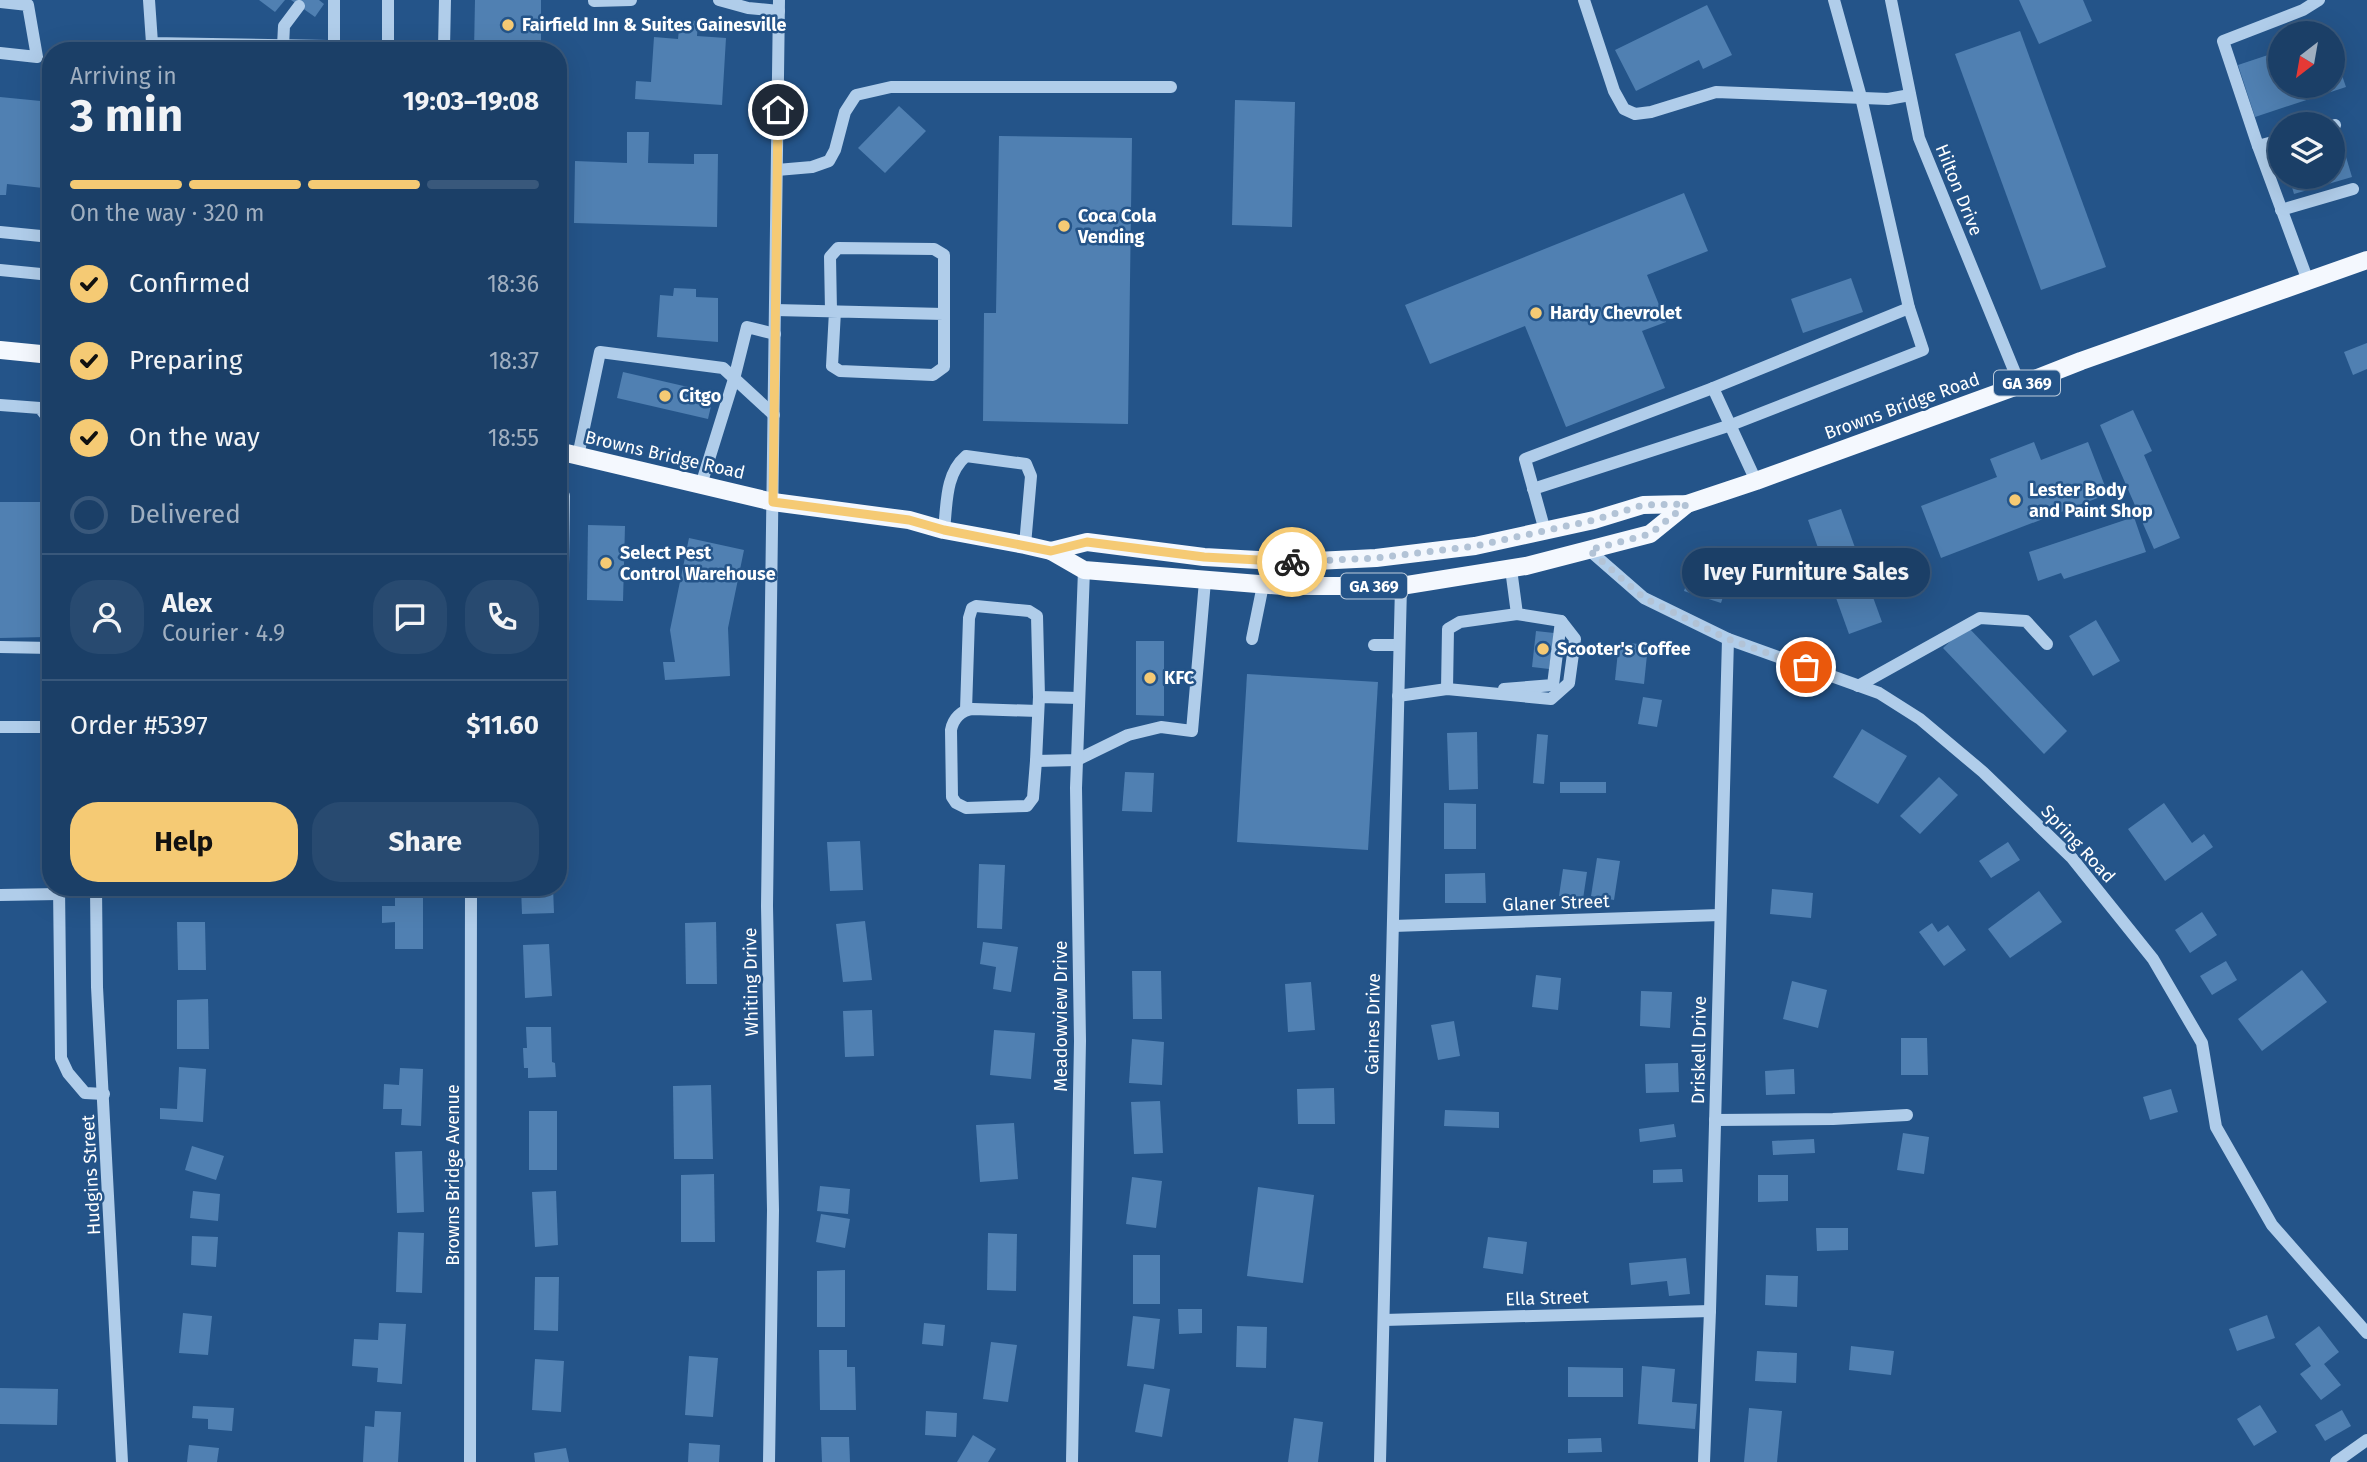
<!DOCTYPE html>
<meta charset="utf-8">
<style>
:root{--surface:#1b3f67;--page:#284a70;--text:#f1f3f6;--muted:#a0afc0;--line:#39587b;--accent:#f5ca74}
body{margin:0;font-family:"Fira Sans",sans-serif;background:var(--page);color:var(--text);height:100vh;display:flex;flex-direction:column;font-size:26px;white-space:nowrap}
*{box-sizing:border-box;margin:0}
p{font-size:23px;color:var(--muted)}
.icon{flex:none;width:38px;height:38px;fill:none;stroke:currentColor;stroke-width:2;stroke-linecap:round;stroke-linejoin:round}
.map{position:relative;flex:1;overflow:hidden}
.side{position:absolute;left:42px;top:42px;width:525px;height:854px;display:flex;flex-direction:column;background:var(--surface);border-radius:28px;box-shadow:0 7px 28px #0002,0 0 0 2px var(--line)}
.side>*{flex:none}
.needle{width:46px;rotate:211deg}
.controls{position:absolute;left:2268px;top:21px;display:grid;gap:14px}
.controls a{display:grid;place-items:center;width:77px;height:77px;border-radius:50%;background:var(--surface);box-shadow:0 7px 28px #0002,0 0 0 2px var(--line);font-size:35px}
.pin{position:absolute;display:grid;place-items:center;width:60px;height:60px;color:#fff;margin:-30px;border:4px solid #fff;border-radius:50%;box-shadow:0 2px 7px #0007}
.courier{position:absolute;display:grid;place-items:center;width:70px;height:70px;margin:-35px;border:5px solid #f5ca74;border-radius:50%;background:#fff;color:#222;box-shadow:0 2px 9px #0007}
.bubble{position:absolute;height:49px;border-radius:24px;background:var(--surface);box-shadow:0 7px 28px #0002,0 0 0 2px var(--line);font-size:23px;font-weight:700;line-height:49px;text-align:center}
.headline em{font-style:normal;font-weight:700}
.headline div{display:flex;flex-direction:column-reverse}
.headline{display:flex;align-items:center;justify-content:space-between;height:119px;padding:0 28px}
h1{font-size:46px;font-weight:700;line-height:52px}
.bar{display:grid;grid-template-columns:repeat(4,1fr);gap:10px 7px;align-content:center;height:84px;padding:0 28px}
.bar i{height:9px;border-radius:5px;background:var(--line)}
.bar .selected{background:var(--accent)}
.bar p{grid-column:span 4}
.line{display:flex;align-items:center;gap:18px;padding:0 28px;border-top:2px solid var(--line)}
.line div{flex:1}
.round{display:grid;place-items:center;flex:none;width:74px;height:74px;border-radius:28px;background:var(--page)}
ol{padding:0 28px;list-style:none}
li{display:flex;align-items:center;gap:21px;height:77px}
li p{margin-inline-start:auto}
li .icon{padding:7px;border-radius:50%;background:var(--accent);color:#111;stroke-width:4}
li:last-child{color:var(--muted)}
li i{width:38px;height:38px;border:4px solid var(--line);border-radius:50%}
.primary-button{display:flex;gap:14px;margin-top:auto;padding:14px 28px}
.primary-button a{flex:1;height:80px;border-radius:28px;background:var(--accent);color:#111;font-size:28px;font-weight:700;line-height:80px;text-align:center}
.primary-button a+a{background:var(--page);color:var(--text)}
.map>svg:first-child{display:block}
.building{fill:#5080b2}
.lines{fill:none;stroke-linecap:round;stroke-linejoin:round}
.minor{stroke:#b0cdea;stroke-width:12}
.major{stroke:#f4f8fe;stroke-width:18}
.done{stroke:#b2c3d6;stroke-width:7;stroke-dasharray:0 12.6}
.route{stroke:#f5ca74;stroke-width:9}
.poi-dot{fill:#f5ca74;stroke:#245489;stroke-width:2.5}
.labels{text-anchor:middle;stroke-width:5;stroke-linejoin:round;paint-order:stroke}
.shield{fill:#245489;stroke:#bdccdc;stroke-width:2}
.shield-label{font-size:16px;font-weight:bold;fill:#fff}
.poi-label{font-size:18px;font-weight:bold;fill:#fff;stroke:#245489;text-anchor:start}
.street-label{font-size:18px;fill:#fff;stroke:#245489}
</style>
<div class="map">
<svg width="2367" height="1462" viewBox="0 0 2367 1462">
<rect width="100%" height="100%" fill="#245489"/>
<!-- building -->
<g class="building">
<polygon points="259,0 285,0 275,12"/>
<polygon points="291,0 319,0 324,4 315,17"/>
<polygon points="475,0 541,0 541,51 474,51"/>
<polygon points="2019,0 2083,0 2092,21 2039,44"/>
<polygon points="1707,5 1732,55 1703,69 1699,60 1636,91 1615,50"/>
<polygon points="680,20 698,21 697,36 726,38 722,105 635,99 636,81 651,82 654,37 678,39"/>
<polygon points="2020,31 2106,267 2041,290 1955,54"/>
<polygon points="2333,49 2346,87 2255,117 2238,65 2280,51 2280,86 2333,86"/>
<polygon points="0,97 51,102 45,169 51,170 51,180 44,179 43,188 7,184 6,195 0,195"/>
<polygon points="1235,100 1295,102 1292,227 1232,225"/>
<polygon points="899,106 926,131 885,173 858,148"/>
<polygon points="627,132 649,132 648,163 694,164 694,154 718,154 717,227 574,223 575,161 627,163"/>
<polygon points="999,136 1132,138 1128,424 983,421 984,313 996,313"/>
<polygon points="2341,140 2352,177 2294,194 2289,177 2333,177 2333,142"/>
<polygon points="1684,193 1708,251 1647,275 1666,322 1642,331 1665,388 1566,427 1525,326 1430,364 1405,305"/>
<polygon points="1851,278 1863,312 1803,333 1791,299"/>
<polygon points="674,288 696,289 696,297 718,298 718,342 657,337 660,295 673,296"/>
<polygon points="2367,343 2367,369 2353,375 2344,352"/>
<polygon points="623,372 714,393 708,419 617,398"/>
<polygon points="2133,410 2152,451 2144,455 2180,538 2154,549 2100,425"/>
<polygon points="2034,442 2041,460 2088,442 2108,494 1941,558 1921,506 1997,477 1990,459"/>
<polygon points="0,502 43,502 46,637 0,638"/>
<polygon points="1841,509 1882,622 1849,634 1808,520"/>
<polygon points="2134,517 2146,552 2064,579 2061,573 2038,581 2029,552"/>
<polygon points="588,525 625,526 623,601 587,600"/>
<polygon points="689,538 744,550 728,628 730,676 665,680 663,662 675,662 670,630"/>
<polygon points="1694,561 1731,573 1721,603 1684,591"/>
<polygon points="2096,620 2120,661 2093,676 2069,636"/>
<polygon points="1967,626 2067,731 2044,754 1943,648"/>
<polygon points="1536,631 1554,633 1549,669 1532,667"/>
<polygon points="1136,641 1164,641 1164,716 1136,715"/>
<polygon points="1619,642 1648,645 1644,684 1615,680"/>
<polygon points="1247,674 1378,682 1368,850 1237,842"/>
<polygon points="558,694 565,694 562,720 558,720"/>
<polygon points="1643,697 1662,700 1657,727 1638,724"/>
<polygon points="1862,729 1907,756 1878,804 1833,777"/>
<polygon points="1477,732 1478,789 1449,790 1447,733"/>
<polygon points="1537,734 1548,735 1544,784 1533,783"/>
<polygon points="1125,772 1154,773 1152,812 1122,811"/>
<polygon points="1939,777 1958,795 1920,834 1900,816"/>
<rect x="1560" y="782" width="46" height="11"/>
<polygon points="1444,803 1476,804 1476,849 1444,849"/>
<polygon points="2164,803 2192,843 2204,834 2213,847 2165,881 2128,829"/>
<polygon points="860,841 863,890 830,891 827,842"/>
<polygon points="2008,842 2020,860 1991,878 1979,861"/>
<polygon points="1597,858 1620,861 1614,900 1591,896"/>
<polygon points="979,864 1005,865 1002,929 977,928"/>
<polygon points="1563,869 1587,872 1583,899 1559,896"/>
<polygon points="1485,873 1486,903 1445,903 1445,874"/>
<polygon points="521,887 553,887 554,913 522,914"/>
<polygon points="1772,889 1813,893 1811,918 1770,914"/>
<polygon points="395,890 423,890 423,949 395,949 395,922 382,923 382,906 395,906"/>
<polygon points="2039,891 2062,922 2010,958 1988,929"/>
<polygon points="2202,912 2217,935 2190,953 2175,930"/>
<polygon points="865,921 872,980 843,982 836,924"/>
<polygon points="177,922 205,922 206,970 178,970"/>
<polygon points="716,922 717,984 686,984 685,923"/>
<polygon points="1932,923 1938,932 1948,925 1966,950 1944,966 1919,932"/>
<polygon points="983,942 1018,947 1011,992 993,989 996,967 980,964"/>
<polygon points="549,944 552,996 525,998 523,945"/>
<polygon points="2226,961 2237,980 2212,995 2200,976"/>
<polygon points="2302,970 2327,1002 2262,1051 2238,1019"/>
<polygon points="1132,971 1161,971 1162,1019 1133,1019"/>
<polygon points="1536,975 1561,978 1558,1010 1532,1007"/>
<polygon points="1792,981 1827,990 1818,1028 1783,1019"/>
<polygon points="1311,982 1315,1030 1288,1032 1285,984"/>
<polygon points="1641,991 1672,992 1670,1028 1640,1026"/>
<polygon points="208,999 209,1049 177,1049 177,1000"/>
<polygon points="872,1010 874,1056 845,1057 843,1011"/>
<polygon points="1454,1021 1460,1056 1438,1060 1431,1025"/>
<polygon points="526,1027 551,1027 552,1062 555,1063 556,1077 528,1078 528,1068 524,1068 523,1048 527,1048"/>
<polygon points="994,1030 1035,1033 1031,1079 990,1075"/>
<polygon points="1901,1038 1927,1038 1928,1075 1901,1075"/>
<polygon points="1132,1039 1164,1042 1162,1085 1129,1083"/>
<polygon points="1678,1063 1679,1092 1646,1093 1645,1064"/>
<polygon points="179,1067 206,1069 203,1122 160,1119 160,1108 177,1109"/>
<polygon points="400,1068 423,1069 421,1126 401,1125 402,1109 383,1109 384,1084 399,1085"/>
<polygon points="1794,1069 1795,1094 1766,1095 1765,1071"/>
<polygon points="711,1085 713,1159 674,1159 673,1086"/>
<polygon points="1334,1088 1335,1124 1298,1124 1297,1089"/>
<polygon points="2171,1089 2178,1112 2150,1120 2143,1097"/>
<polygon points="1160,1101 1163,1153 1134,1154 1131,1102"/>
<polygon points="1445,1110 1499,1112 1499,1128 1444,1126"/>
<rect x="529" y="1111" width="28" height="59"/>
<polygon points="1014,1123 1018,1179 980,1182 976,1125"/>
<polygon points="1674,1124 1676,1137 1640,1142 1639,1129"/>
<polygon points="1903,1133 1929,1137 1924,1174 1897,1170"/>
<polygon points="1814,1139 1815,1153 1773,1155 1772,1141"/>
<polygon points="192,1146 224,1156 216,1180 185,1170"/>
<polygon points="422,1151 424,1212 397,1213 395,1152"/>
<polygon points="1682,1169 1683,1182 1653,1183 1653,1170"/>
<polygon points="714,1174 715,1242 681,1242 681,1175"/>
<polygon points="1758,1175 1788,1175 1788,1201 1758,1202"/>
<polygon points="1132,1177 1162,1181 1156,1228 1126,1224"/>
<polygon points="820,1186 850,1189 848,1214 817,1211"/>
<polygon points="1258,1187 1314,1195 1303,1283 1247,1276"/>
<polygon points="193,1191 220,1194 218,1221 190,1218"/>
<polygon points="556,1191 558,1245 535,1247 532,1192"/>
<polygon points="821,1214 850,1219 845,1248 816,1242"/>
<polygon points="1816,1228 1848,1228 1848,1250 1817,1251"/>
<polygon points="398,1232 424,1233 422,1293 396,1292"/>
<polygon points="988,1233 1017,1234 1016,1291 987,1290"/>
<polygon points="192,1236 218,1237 216,1267 191,1265"/>
<polygon points="1488,1237 1527,1242 1523,1274 1483,1268"/>
<rect x="1133" y="1255" width="27" height="49"/>
<polygon points="1686,1258 1690,1294 1669,1296 1667,1281 1631,1285 1629,1263"/>
<polygon points="845,1270 845,1327 817,1327 817,1271"/>
<polygon points="1766,1275 1798,1276 1797,1307 1765,1305"/>
<polygon points="535,1277 559,1277 558,1331 534,1330"/>
<polygon points="1178,1309 1202,1309 1202,1333 1179,1334"/>
<polygon points="183,1313 212,1316 208,1355 179,1353"/>
<polygon points="2267,1315 2275,1338 2237,1351 2229,1329"/>
<polygon points="1133,1316 1160,1319 1154,1369 1127,1366"/>
<polygon points="379,1323 406,1324 402,1384 377,1382 378,1368 352,1366 354,1339 378,1340"/>
<polygon points="924,1323 945,1325 943,1346 922,1344"/>
<polygon points="1237,1326 1267,1327 1266,1368 1236,1367"/>
<polygon points="2319,1326 2339,1352 2324,1364 2341,1385 2321,1400 2300,1374 2311,1366 2295,1344"/>
<polygon points="991,1342 1017,1345 1008,1402 983,1399"/>
<polygon points="1851,1346 1894,1351 1891,1375 1849,1370"/>
<polygon points="819,1350 847,1350 847,1367 855,1367 856,1410 820,1410"/>
<polygon points="1757,1351 1797,1353 1796,1383 1755,1381"/>
<polygon points="689,1356 718,1358 713,1417 685,1415"/>
<polygon points="535,1359 564,1361 561,1412 532,1410"/>
<polygon points="1642,1366 1675,1369 1672,1402 1697,1404 1695,1429 1638,1424"/>
<polygon points="1568,1367 1623,1368 1623,1397 1568,1397"/>
<polygon points="1144,1384 1170,1389 1162,1437 1135,1432"/>
<polygon points="0,1388 58,1389 57,1425 0,1424"/>
<polygon points="2260,1405 2277,1432 2254,1446 2237,1419"/>
<polygon points="193,1406 234,1408 232,1431 208,1429 208,1419 192,1418"/>
<polygon points="1749,1408 1782,1411 1777,1462 1744,1462"/>
<polygon points="2342,1410 2351,1426 2325,1441 2315,1425"/>
<polygon points="375,1411 401,1412 398,1462 363,1462 365,1426 374,1427"/>
<polygon points="926,1411 957,1413 956,1437 925,1435"/>
<polygon points="1294,1418 1323,1422 1318,1462 1288,1462"/>
<polygon points="973,1435 996,1449 988,1462 957,1462"/>
<polygon points="821,1437 849,1437 850,1462 822,1462"/>
<polygon points="1601,1438 1602,1452 1568,1453 1568,1439"/>
<polygon points="689,1443 720,1445 719,1462 688,1462"/>
<polygon points="189,1445 219,1448 217,1462 187,1462"/>
<polygon points="566,1448 569,1462 535,1462 534,1453"/>
</g>
<g class="lines">
<!-- minor -->
<g class="minor">
<polyline points="149,0 152,43 444,48 445,0"/>
<polyline points="334,0 334,51"/>
<polyline points="719,0 748,8 779,11"/>
<polyline points="1584,0 1614,91 1624,109 1635,114 1651,112 1716,92 1888,99 1910,95"/>
<polyline points="1834,0 1861,97 1909,308"/>
<polyline points="1891,0 1919,138 2020,385"/>
<polyline points="594,1 631,0"/>
<polyline points="0,2 28,5 37,57 0,53"/>
<polyline points="283,46 284,26 299,6"/>
<polyline points="388,47 388,0"/>
<polyline points="2333,126 2335,125"/>
<polyline points="2258,146 2280,140"/>
<polyline points="777,170 812,167 829,161 835,150 845,112 856,95 891,87 1171,87"/>
<polyline points="2281,210 2353,189"/>
<polyline points="0,232 51,237"/>
<polyline points="0,270 51,275"/>
<polyline points="2308,281 2258,146 2223,41 2303,10 2319,0"/>
<polyline points="775,310 944,314 944,367 933,375 840,371 832,366 835,311"/>
<polyline points="831,311 830,257 838,248 934,249 944,255 944,314"/>
<polyline points="0,405 40,408 51,422"/>
<polyline points="578,456 600,352 723,368 774,415"/>
<polyline points="701,485 734,379 747,327 775,334"/>
<polyline points="1533,489 1731,425 1923,350 1909,308 1713,388"/>
<polyline points="558,494 564,496 562,633 558,633"/>
<path d="M 944,530 C 947,504 945,474 966,456 L 1026,464 L 1031,476 L 1025,545"/>
<polyline points="1545,531 1525,459 1713,388 1756,481"/>
<polyline points="1589,550 1644,598 1728,639 1879,693 1920,719 1983,772 2072,858 2153,959 2202,1043 2216,1127 2272,1225 2367,1333"/>
<polyline points="1252,639 1263,585"/>
<polyline points="1374,645 1399,645"/>
<polyline points="0,647 51,648"/>
<polyline points="1858,686 1980,618 2026,621 2047,644"/>
<polyline points="1447,689 1448,629 1460,622 1517,614"/>
<polyline points="1504,689 1553,685 1561,621"/>
<polyline points="1398,696 1447,689 1551,699 1569,683 1575,639 1561,621 1517,614 1511,569"/>
<polyline points="1079,698 1039,697 1036,761 1077,760 1128,735 1161,727 1192,731 1205,581"/>
<polyline points="966,710 969,618 972,608 976,606 1029,611 1037,616 1039,697"/>
<polyline points="0,727 51,727"/>
<path d="M 1036,761 L 1033,798 L 1027,806 L 966,808 L 956,803 L 952,797 L 951,730 C 953,719 961,710 973,709 L 1038,711"/>
<polyline points="59,887 61,1058 68,1073 85,1093 104,1094"/>
<polyline points="96,887 97,987 122,1462"/>
<polyline points="280,887 301,892 302,887"/>
<polyline points="0,895 59,894"/>
<polyline points="1393,926 1720,915"/>
<polyline points="1715,1120 1833,1119 1907,1115"/>
<polyline points="1384,1320 1710,1311"/>
<polyline points="470,1462 471,887"/>
<polyline points="769,1462 773,1210 767,906 779,0"/>
<polyline points="1072,1462 1080,1041 1076,788 1084,570"/>
<polyline points="1380,1462 1401,586"/>
<polyline points="1704,1462 1710,1311 1728,639"/>
<polyline points="2336,1462 2367,1440"/>
</g>
<!-- major -->
<g class="major">
<polyline points="0,350 51,355"/>
<polyline points="558,451 773,502 909,520 944,530 1025,545 1051,551 1084,570 1283,586 1401,586 1526,566 1650,534 1687,504"/>
<polyline points="1051,551 1087,542 1204,557 1296,562 1376,558 1475,546 1594,520 1643,505 1687,504 1756,481 2020,385 2081,361 2367,260"/>
</g>
</g>
<g class="lines">
<!-- done -->
<polyline class="done" points="1292,562 1376,558 1475,546 1594,520 1643,505 1687,504 1650,534 1589,550 1644,598 1728,639 1806,667"/>
<!-- route -->
<polyline class="route" points="778,110 773,502 909,520 944,530 1051,551 1087,542 1204,557 1292,562"/>
</g>
<!-- markers -->
<g class="poi-dot">
<circle cx="508" cy="25" r="7"/>
<circle cx="1064" cy="226" r="7"/>
<circle cx="1536" cy="313" r="7"/>
<circle cx="665" cy="396" r="7"/>
<circle cx="2015" cy="500" r="7"/>
<circle cx="606" cy="563" r="7"/>
<circle cx="1543" cy="649" r="7"/>
<circle cx="1150" cy="678" r="7"/>
</g>
<g class="labels">
<!-- shield labels -->
<g class="shield">
<rect x="1994" y="370.5" width="66" height="25" rx="5"/>
<rect x="1341" y="573.5" width="66" height="25" rx="5"/>
</g>
<g class="shield-label">
<text x="2027" y="389">GA 369</text>
<text x="1374" y="592">GA 369</text>
</g>
<!-- poi labels -->
<g class="poi-label">
<text x="522" y="31">Fairfield Inn &amp; Suites Gainesville</text>
<text x="1078" y="222">Coca Cola<tspan x="1078" dy="21">Vending</tspan></text>
<text x="1550" y="319">Hardy Chevrolet</text>
<text x="679" y="402">Citgo</text>
<text x="2029" y="496">Lester Body<tspan x="2029" dy="21">and Paint Shop</tspan></text>
<text x="620" y="559">Select Pest<tspan x="620" dy="21">Control Warehouse</tspan></text>
<text x="1557" y="655">Scooter's Coffee</text>
<text x="1164" y="684">KFC</text>
</g>
<!-- street labels -->
<g class="street-label">
<text transform="translate(1959 190) rotate(68)" y="6">Hilton Drive</text>
<text transform="translate(1902 406) rotate(-20)" y="6">Browns Bridge Road</text>
<text transform="translate(665 455) rotate(13)" y="6">Browns Bridge Road</text>
<text transform="translate(2078 844) rotate(47)" y="6">Spring Road</text>
<text transform="translate(1556 903) rotate(-2)" y="6">Glaner Street</text>
<text transform="translate(751 982) rotate(-91)" y="6">Whiting Drive</text>
<text transform="translate(1061 1016) rotate(-90)" y="6">Meadowview Drive</text>
<text transform="translate(1373 1024) rotate(-89)" y="6">Gaines Drive</text>
<text transform="translate(1699 1050) rotate(-89)" y="6">Driskell Drive</text>
<text transform="translate(91 1175) rotate(-93)" y="6">Hudgins Street</text>
<text transform="translate(453 1175) rotate(-90)" y="6">Browns Bridge Avenue</text>
<text transform="translate(1547 1298) rotate(-2)" y="6">Ella Street</text>
</g>
</g>
</svg>
<div class="controls">
<a><svg class="needle" viewBox="-14 -14 28 28"><path d="M0-13l5 13h-10z" fill="#e53935"/><path d="M0 13l5-13h-10z" fill="#a0afc0"/></svg></a>
<a><svg class="icon" aria-label="layers" viewBox="0 0 24 24"><path d="M12 4l9 5-9 5-9-5zM3 14l9 5 9-5"/></svg></a>
</div>
<div class="pin" style="left:1806px;top:667px;background:#ea580c"><svg class="icon" aria-label="bag" viewBox="0 0 24 24"><path d="M5 8h14l-1 12H6zM9 8a3 3 0 0 1 6 0"/></svg></div>
<div class="pin" style="left:778px;top:110px;background:#1f2937"><svg class="icon" aria-label="home" viewBox="0 0 24 24"><path d="M3 11l9-7 9 7M6 9v11h12V9"/></svg></div>
<div class="courier" style="left:1292px;top:562px"><svg class="icon" aria-label="bike" viewBox="0 0 24 24"><circle cx="6" cy="16" r="4"/><circle cx="18" cy="16" r="4"/><path d="M6 16l4-8h5l3 8M10 8l3 8H6M13 5h3"/></svg></div>
<div class="bubble" style="left:1682px;top:548px;width:248px">Ivey Furniture Sales</div>
<section class="side">
<div class="headline"><div><h1>3 min</h1><p>Arriving in</p></div><em>19:03–19:08</em></div>
<div class="bar"><i class="selected"></i><i class="selected"></i><i class="selected"></i><i></i><p>On the way · 320 m</p></div>
<ol>
<li><svg class="icon" aria-label="check" viewBox="0 0 24 24"><path d="M5 12l5 5 9-10"/></svg>Confirmed<p>18:36</p></li>
<li><svg class="icon" aria-label="check" viewBox="0 0 24 24"><path d="M5 12l5 5 9-10"/></svg>Preparing<p>18:37</p></li>
<li><svg class="icon" aria-label="check" viewBox="0 0 24 24"><path d="M5 12l5 5 9-10"/></svg>On the way<p>18:55</p></li>
<li><i></i>Delivered</li>
</ol>
<div class="line" style="height:126px"><a class="round"><svg class="icon" aria-label="person" viewBox="0 0 24 24"><circle cx="12" cy="8" r="4"/><path d="M4 21q1-7 8-7t8 7"/></svg></a><div><b>Alex</b><p>Courier · 4.9</p></div><a class="round"><svg class="icon" aria-label="chat" viewBox="0 0 24 24"><path d="M4 5h16v11H9l-5 4z"/></svg></a><a class="round"><svg class="icon" aria-label="phone" viewBox="0 0 24 24"><path d="M5 4h4l2 5-3 2q2 4 5 5l2-3 5 2v4C11 20 4 13 5 4z"/></svg></a></div>
<div class="line" style="height:91px"><div>Order #5397</div><b>$11.60</b></div>
<div class="primary-button"><a>Help</a><a>Share</a></div>
</section>
</div>
